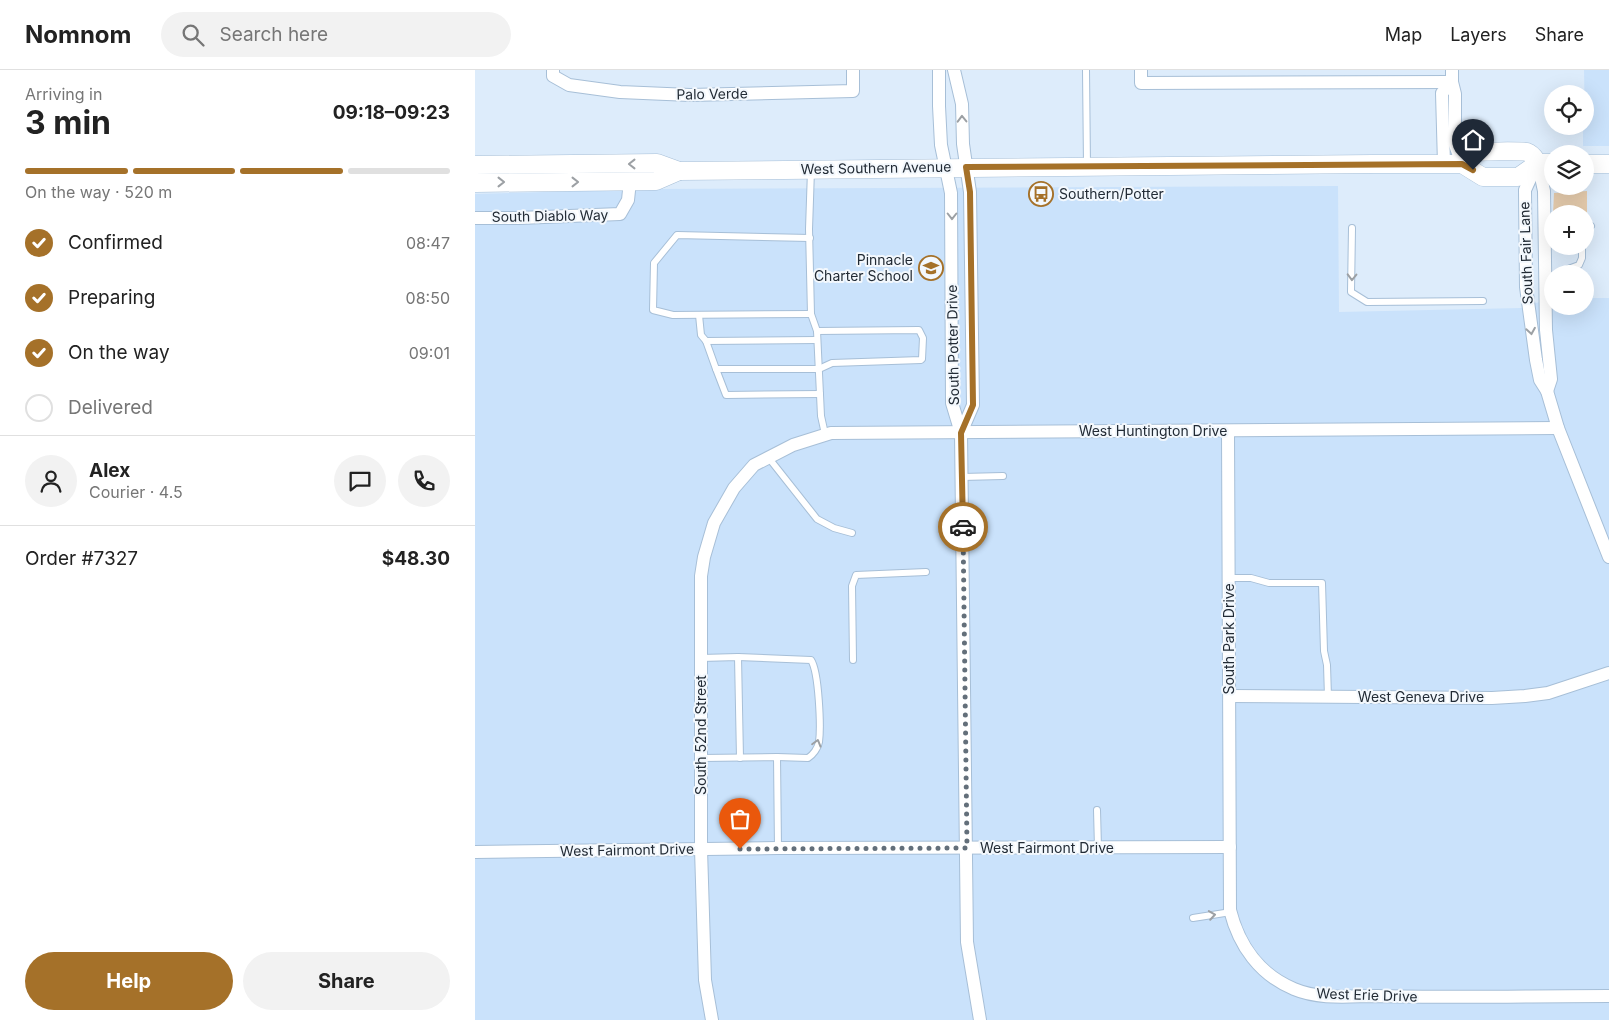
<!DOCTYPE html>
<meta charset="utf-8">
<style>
:root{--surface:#fff;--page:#f2f2f2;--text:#222;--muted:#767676;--line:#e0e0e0;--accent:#a57129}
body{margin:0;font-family:Inter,sans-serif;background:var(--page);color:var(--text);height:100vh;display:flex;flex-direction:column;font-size:19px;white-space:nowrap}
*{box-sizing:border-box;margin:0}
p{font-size:16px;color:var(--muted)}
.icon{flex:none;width:28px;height:28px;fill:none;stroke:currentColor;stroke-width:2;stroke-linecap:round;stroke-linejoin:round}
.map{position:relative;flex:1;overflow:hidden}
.sheet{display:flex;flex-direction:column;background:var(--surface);width:475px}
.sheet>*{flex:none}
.buttons{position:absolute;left:1069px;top:15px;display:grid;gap:10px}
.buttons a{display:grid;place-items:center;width:50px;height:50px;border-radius:50%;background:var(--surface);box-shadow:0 5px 20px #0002;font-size:25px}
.pin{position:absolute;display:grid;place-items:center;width:42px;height:42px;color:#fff;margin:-51px -21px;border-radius:50% 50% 50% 0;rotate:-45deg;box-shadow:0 0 5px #0007}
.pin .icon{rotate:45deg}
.courier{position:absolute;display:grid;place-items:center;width:50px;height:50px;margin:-25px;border:4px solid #a57129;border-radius:50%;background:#fff;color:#222;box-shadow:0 1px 6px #0007}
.head em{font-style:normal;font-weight:700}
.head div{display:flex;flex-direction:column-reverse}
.head{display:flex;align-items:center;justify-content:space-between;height:85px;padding:0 25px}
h1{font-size:32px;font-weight:700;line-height:38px}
.bar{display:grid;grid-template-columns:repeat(4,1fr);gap:8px 5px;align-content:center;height:60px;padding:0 25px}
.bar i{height:6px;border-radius:4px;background:var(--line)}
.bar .active{background:var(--accent)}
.bar p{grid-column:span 4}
.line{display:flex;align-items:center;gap:12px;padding:0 25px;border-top:1px solid var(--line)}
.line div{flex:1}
.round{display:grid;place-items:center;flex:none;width:52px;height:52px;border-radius:26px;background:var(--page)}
ol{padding:0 25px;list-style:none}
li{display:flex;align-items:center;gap:15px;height:55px}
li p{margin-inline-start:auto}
li .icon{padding:5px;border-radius:50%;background:var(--accent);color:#fff;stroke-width:4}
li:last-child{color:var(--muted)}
li i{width:28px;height:28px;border:2px solid var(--line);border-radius:50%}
.cta{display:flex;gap:10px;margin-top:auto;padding:10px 25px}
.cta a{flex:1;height:58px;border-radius:30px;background:var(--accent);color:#fff;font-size:20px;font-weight:700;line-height:58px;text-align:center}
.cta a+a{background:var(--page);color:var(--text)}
header{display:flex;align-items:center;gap:30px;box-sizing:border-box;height:70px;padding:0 25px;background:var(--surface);border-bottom:1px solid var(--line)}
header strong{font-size:24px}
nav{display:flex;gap:28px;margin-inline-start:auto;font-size:18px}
.search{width:350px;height:45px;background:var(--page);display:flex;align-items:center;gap:12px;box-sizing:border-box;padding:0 18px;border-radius:28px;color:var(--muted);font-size:19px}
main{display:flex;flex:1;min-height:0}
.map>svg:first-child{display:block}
.built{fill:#cae2fb}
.green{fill:#e6ccad}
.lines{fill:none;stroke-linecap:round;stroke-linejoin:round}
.service-casing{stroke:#a7bfd7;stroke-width:8}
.minor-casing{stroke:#a7bfd7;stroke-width:14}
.secondary-casing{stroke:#a7bfd7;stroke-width:19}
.service{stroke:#fff;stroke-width:6}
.minor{stroke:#fff;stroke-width:12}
.secondary{stroke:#fff;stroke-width:18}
.oneway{stroke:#9ca0a4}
.done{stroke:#636f7a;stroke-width:5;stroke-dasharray:0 9}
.route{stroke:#a57129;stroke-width:6}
.labels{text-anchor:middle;stroke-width:4;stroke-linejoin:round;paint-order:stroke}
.street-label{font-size:14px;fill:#222b35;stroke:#f3f8fd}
.poi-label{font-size:14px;fill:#222b35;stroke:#f3f8fd;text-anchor:start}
</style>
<header>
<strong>Nomnom</strong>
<div class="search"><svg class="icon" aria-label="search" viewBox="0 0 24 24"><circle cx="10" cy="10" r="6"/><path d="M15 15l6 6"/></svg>Search here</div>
<nav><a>Map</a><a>Layers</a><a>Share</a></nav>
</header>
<main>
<section class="sheet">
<div class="head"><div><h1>3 min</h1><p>Arriving in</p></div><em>09:18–09:23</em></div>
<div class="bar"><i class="active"></i><i class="active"></i><i class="active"></i><i></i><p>On the way · 520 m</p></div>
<ol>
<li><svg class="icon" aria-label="check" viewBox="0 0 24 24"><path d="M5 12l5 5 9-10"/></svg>Confirmed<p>08:47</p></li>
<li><svg class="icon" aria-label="check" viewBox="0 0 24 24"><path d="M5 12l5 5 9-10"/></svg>Preparing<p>08:50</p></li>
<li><svg class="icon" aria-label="check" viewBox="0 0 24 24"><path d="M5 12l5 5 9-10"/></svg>On the way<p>09:01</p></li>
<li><i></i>Delivered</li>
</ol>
<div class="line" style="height:90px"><a class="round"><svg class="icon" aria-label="person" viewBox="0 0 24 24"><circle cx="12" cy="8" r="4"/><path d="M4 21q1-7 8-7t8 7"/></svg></a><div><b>Alex</b><p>Courier · 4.5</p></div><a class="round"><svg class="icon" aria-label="chat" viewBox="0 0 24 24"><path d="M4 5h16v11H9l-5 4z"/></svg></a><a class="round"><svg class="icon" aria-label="phone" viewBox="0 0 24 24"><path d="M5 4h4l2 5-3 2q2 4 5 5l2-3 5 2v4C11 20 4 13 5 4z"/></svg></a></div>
<div class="line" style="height:65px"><div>Order #7327</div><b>$48.30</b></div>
<div class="cta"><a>Help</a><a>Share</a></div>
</section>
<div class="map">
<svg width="1134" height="950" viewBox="0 0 1134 950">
<rect width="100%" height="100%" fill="#ddecfb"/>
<!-- built -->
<g class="built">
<polygon points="1109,0 1134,0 1134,76 1108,76 1108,56 1110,56"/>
<polygon points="863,116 864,242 1046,238 1077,228 1078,236 1110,236 1110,228 1134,228 1134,950 0,950 0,124 177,119"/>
</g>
<!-- green -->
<polygon class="green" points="1112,121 1112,152 1110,152 1110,144 1078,144 1079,123"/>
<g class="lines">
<defs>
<g id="service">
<polyline points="611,0 612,96"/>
<polyline points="336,100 334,159 336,244 342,261 346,346 350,364"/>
<polyline points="877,158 876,222 892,232 1008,231"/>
<polyline points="1110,160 1116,156"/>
<polyline points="335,168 202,165 179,193 178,240 198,245 336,244"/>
<polyline points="1089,204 1093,199 1104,195 1107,188 1107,176"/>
<polyline points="224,245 226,265 231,271 342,270"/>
<polyline points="231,271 241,299 344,299 357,293 446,290 447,289 448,268 444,260 342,261"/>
<polyline points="241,299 251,325 345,324"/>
<polyline points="293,387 342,449 359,458 377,463"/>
<polyline points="487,407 528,406"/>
<polyline points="754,508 776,508 794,513 847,513 849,581 852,595 853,627"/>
<path d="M 263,587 L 336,590 C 344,602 346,657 344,672 C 343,678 338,685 333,688 L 302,687"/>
<polyline points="226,588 263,587 265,688"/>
<polyline points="378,590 377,516 381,505 451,502"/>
<polyline points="226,688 302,687 303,778"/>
<polyline points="622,740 623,778"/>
<polyline points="718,848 756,842"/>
</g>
<g id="minor">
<polyline points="78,0 78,6 94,15 145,22 215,25 378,21 378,0"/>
<polyline points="464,0 464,36 466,75 476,123 477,333 486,363 492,872 505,950"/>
<polyline points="479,0 487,34 488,74 495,122 498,335 486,363"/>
<polyline points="666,0 666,13 977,12"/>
<polyline points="977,0 977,12 980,24 980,75 987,94"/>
<path d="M 980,54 C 987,67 995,75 1009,82"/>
<polyline points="1063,93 1069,121 1071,260 1076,309 1072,321"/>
<polyline points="969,94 967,23 977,12"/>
<polyline points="1061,96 1050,120 1051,217 1061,290 1065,310 1072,321 1083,358 1134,487"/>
<polyline points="0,148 44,148 145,144 153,130 155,111"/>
<path d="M 753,361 L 755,840 C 764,876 785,905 819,919 C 845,930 875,926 902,926 C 979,928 1057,926 1134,926"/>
<polyline points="755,626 1017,628 1050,626 1073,623 1134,603"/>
<polyline points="0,782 303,778 755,777"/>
<polyline points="237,950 230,910 226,779 226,506 229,487 239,453 259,418 279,395 318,375 356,363 1083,358"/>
</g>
<g id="secondary">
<path d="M 987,94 C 990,90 992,85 997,83 C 1001,81 1048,81 1052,82 C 1058,84 1060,89 1063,93"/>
<polyline points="1110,94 1134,94"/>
<polyline points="0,95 182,93 204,101 898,94 987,94 1008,107 1043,107 1063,93 1078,93"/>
<polyline points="0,113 181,111 204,101"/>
</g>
</defs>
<!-- service casing -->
<use href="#service" class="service-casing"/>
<!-- minor casing -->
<use href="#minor" class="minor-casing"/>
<!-- secondary casing -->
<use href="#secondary" class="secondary-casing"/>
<!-- service -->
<use href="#service" class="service"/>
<!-- minor -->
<use href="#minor" class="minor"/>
<!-- secondary -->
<use href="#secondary" class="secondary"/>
</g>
<!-- one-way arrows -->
<defs><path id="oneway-chevron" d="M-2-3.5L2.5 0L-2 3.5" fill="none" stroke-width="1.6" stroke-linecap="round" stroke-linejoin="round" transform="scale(1.25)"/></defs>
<g class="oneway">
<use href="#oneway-chevron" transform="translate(487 49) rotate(-91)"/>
<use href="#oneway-chevron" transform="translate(157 94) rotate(180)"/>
<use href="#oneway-chevron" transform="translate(26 112)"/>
<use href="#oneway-chevron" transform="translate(100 112)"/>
<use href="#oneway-chevron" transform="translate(477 146) rotate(90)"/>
<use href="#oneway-chevron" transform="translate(877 207) rotate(91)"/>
<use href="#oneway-chevron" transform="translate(1056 261) rotate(81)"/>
<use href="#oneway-chevron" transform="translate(342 673) rotate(-74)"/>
<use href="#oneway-chevron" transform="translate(737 845) rotate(-9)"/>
</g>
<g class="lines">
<!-- done -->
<polyline class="done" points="265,779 492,778 488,457"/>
<!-- route -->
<polyline class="route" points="488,457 486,363 498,335 495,122 491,97 987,94 998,100"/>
</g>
<!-- icons -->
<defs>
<symbol id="bus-ring" viewBox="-11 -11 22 22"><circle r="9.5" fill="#f3f8fd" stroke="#a57129" stroke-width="1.5"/><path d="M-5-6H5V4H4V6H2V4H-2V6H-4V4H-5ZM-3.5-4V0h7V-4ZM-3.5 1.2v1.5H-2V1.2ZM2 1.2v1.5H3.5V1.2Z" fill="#a57129"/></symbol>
<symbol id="school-ring" viewBox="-11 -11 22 22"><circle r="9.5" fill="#f3f8fd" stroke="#a57129" stroke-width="1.5"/><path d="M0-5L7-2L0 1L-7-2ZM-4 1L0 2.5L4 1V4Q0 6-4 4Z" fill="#a57129"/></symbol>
</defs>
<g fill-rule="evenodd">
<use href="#bus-ring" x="552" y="110" width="28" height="28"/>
<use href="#school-ring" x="442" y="184" width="28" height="28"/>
</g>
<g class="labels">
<!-- street labels -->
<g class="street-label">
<text transform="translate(237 24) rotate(-1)" y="5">Palo Verde</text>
<text transform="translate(401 98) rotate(-1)" y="5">West Southern Avenue</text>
<text transform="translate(75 146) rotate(-1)" y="5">South Diablo Way</text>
<text transform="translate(1051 183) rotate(-92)" y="5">South Fair Lane</text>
<text transform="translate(478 275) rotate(-91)" y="5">South Potter Drive</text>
<text x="678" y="366">West Huntington Drive</text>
<text transform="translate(754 569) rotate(-90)" y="5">South Park Drive</text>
<text x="946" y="632">West Geneva Drive</text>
<text transform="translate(226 665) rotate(-90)" y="5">South 52nd Street</text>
<text x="572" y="783">West Fairmont Drive</text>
<text transform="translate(152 780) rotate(-1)" y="5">West Fairmont Drive</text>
<text transform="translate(892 925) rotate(2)" y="5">West Erie Drive</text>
</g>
<!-- poi labels -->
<g class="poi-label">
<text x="584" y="129">Southern/Potter</text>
<text x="438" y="195" text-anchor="end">Pinnacle<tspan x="438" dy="16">Charter School</tspan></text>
</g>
</g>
</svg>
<div class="buttons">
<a><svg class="icon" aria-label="locate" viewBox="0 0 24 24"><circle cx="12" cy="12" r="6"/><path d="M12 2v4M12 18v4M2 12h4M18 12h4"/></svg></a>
<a><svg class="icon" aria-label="layers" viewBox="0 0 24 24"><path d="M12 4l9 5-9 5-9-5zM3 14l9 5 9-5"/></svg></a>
<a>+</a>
<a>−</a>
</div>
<div class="pin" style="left:265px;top:779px;background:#ea580c"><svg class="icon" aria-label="bag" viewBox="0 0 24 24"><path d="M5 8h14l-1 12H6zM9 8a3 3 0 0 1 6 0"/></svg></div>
<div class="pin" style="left:998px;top:100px;background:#1f2937"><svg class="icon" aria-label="home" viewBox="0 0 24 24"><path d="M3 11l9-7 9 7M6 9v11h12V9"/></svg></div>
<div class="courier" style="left:488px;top:457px"><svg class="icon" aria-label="car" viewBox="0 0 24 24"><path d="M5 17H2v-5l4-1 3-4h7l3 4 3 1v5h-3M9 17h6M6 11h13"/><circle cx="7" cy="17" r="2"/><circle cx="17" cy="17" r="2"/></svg></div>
</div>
</main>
